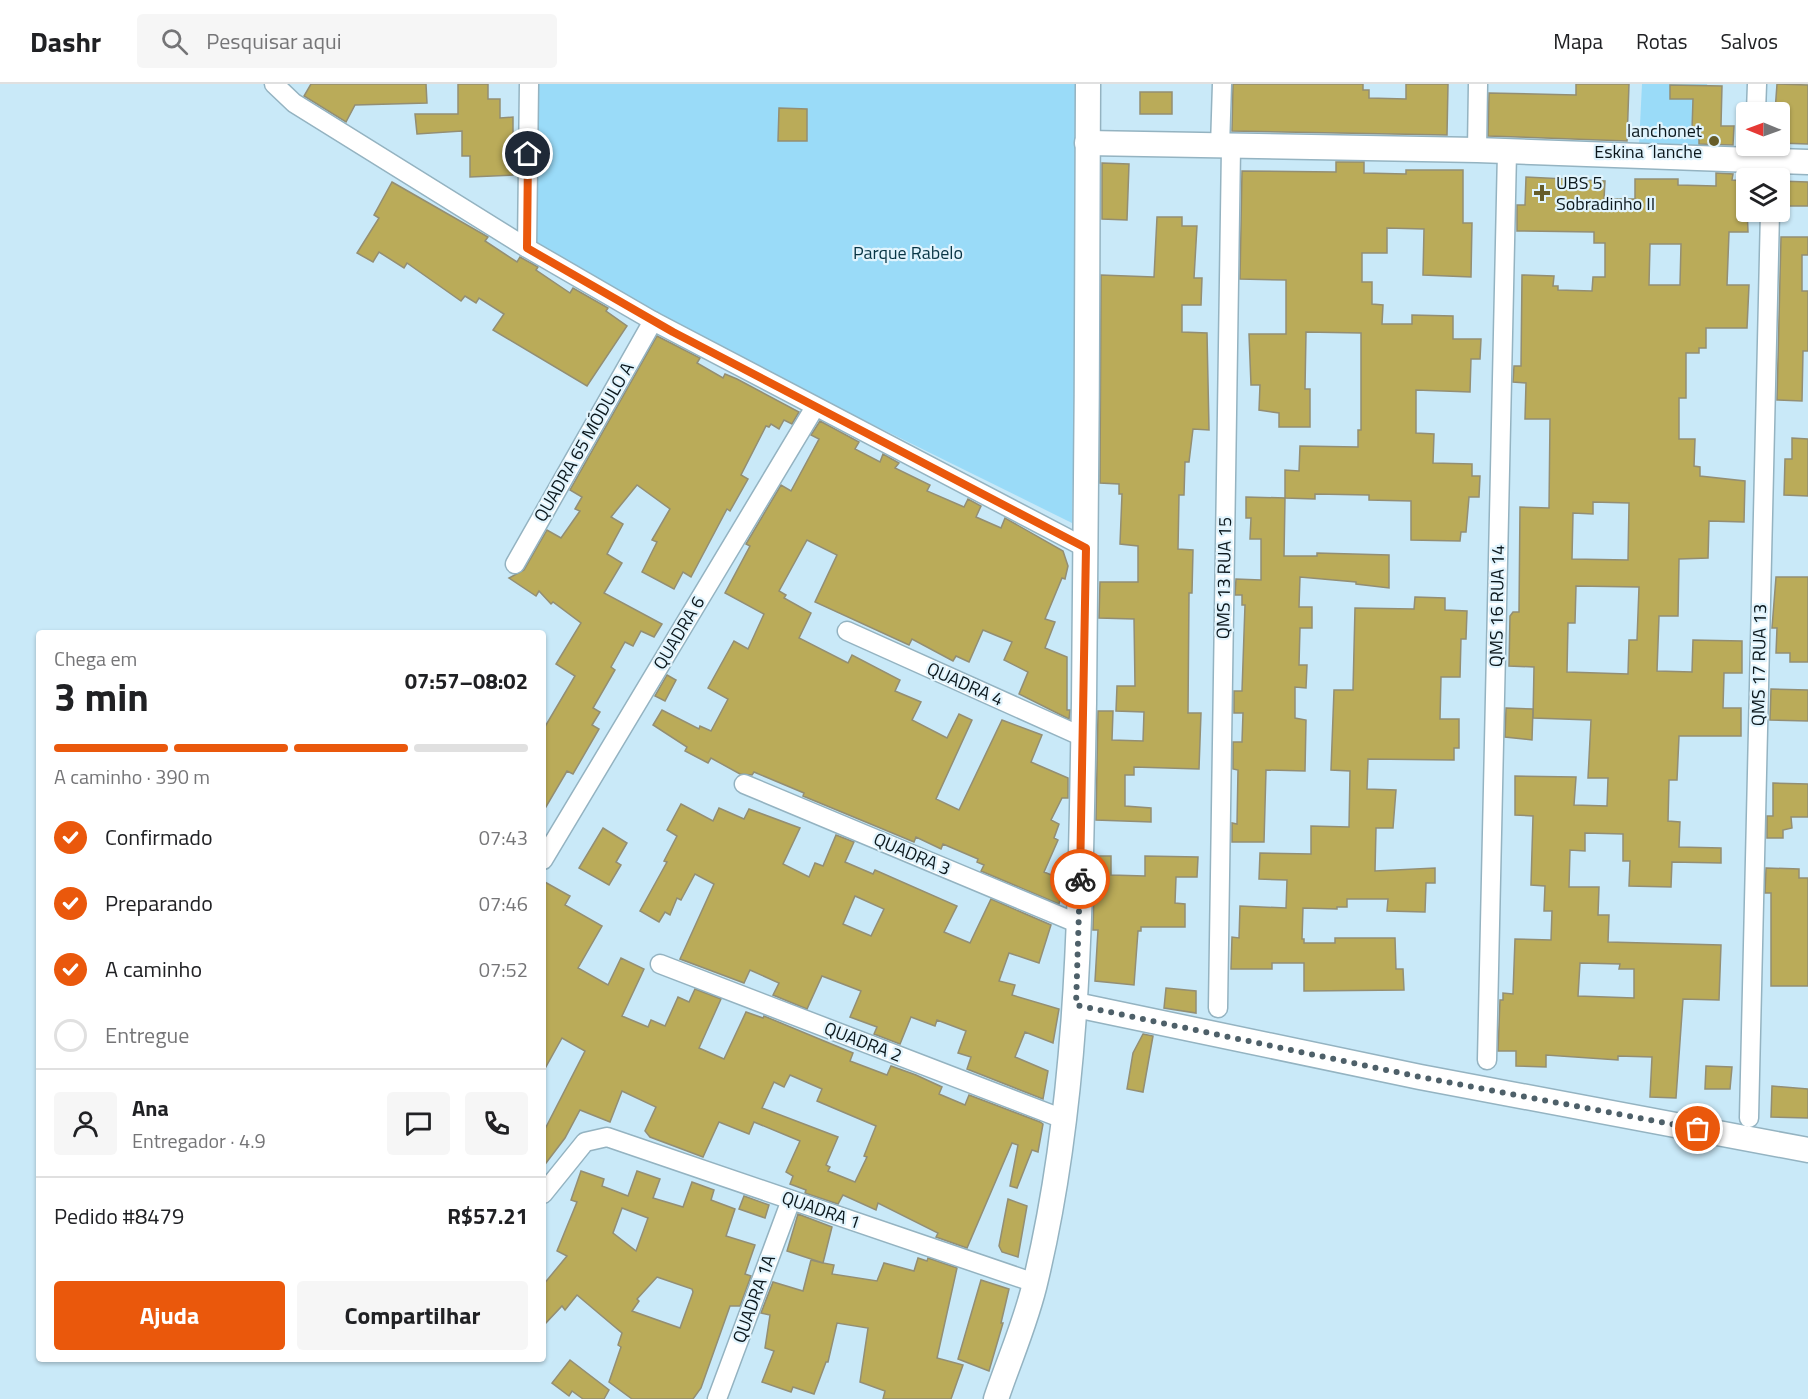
<!DOCTYPE html>
<html lang="pt">
<meta charset="utf-8">
<style>
:root{--surface:#fff;--page:#f6f6f6;--text:#202124;--muted:#757577;--line:#e0e0e0;--accent:#ea580c}
body{margin:0;font-family:"Titillium Web",sans-serif;background:var(--page);color:var(--text);height:100vh;display:flex;flex-direction:column;font-size:22px;white-space:nowrap}
*{box-sizing:border-box;margin:0}
p{font-size:20px;color:var(--muted)}
.icon{flex:none;width:33px;height:33px;fill:none;stroke:currentColor;stroke-width:2;stroke-linecap:round;stroke-linejoin:round}
.map{position:relative;flex:1;overflow:hidden}
.side{position:absolute;left:36px;top:546px;width:510px;height:732px;display:flex;flex-direction:column;background:var(--surface);border-radius:6px;box-shadow:0 2px 4px #0004}
.side>*{flex:none}
.needle{width:39px;rotate:271deg}
.buttons{position:absolute;left:1736px;top:18px;display:grid;gap:12px}
.buttons a{display:grid;place-items:center;width:54px;height:54px;border-radius:6px;background:var(--surface);box-shadow:0 2px 4px #0004;font-size:30px}
.pin{position:absolute;display:grid;place-items:center;width:51px;height:51px;color:#fff;margin:-26px;border:3px solid #fff;border-radius:50%;box-shadow:0 2px 6px #0007}
.courier{position:absolute;display:grid;place-items:center;width:60px;height:60px;margin:-30px;border:4px solid #ea580c;border-radius:50%;background:#fff;color:#222;box-shadow:0 2px 8px #0007}
.head em{font-style:normal;font-weight:700}
.head div{display:flex;flex-direction:column-reverse}
.head{display:flex;align-items:center;justify-content:space-between;height:102px;padding:0 18px}
h1{font-size:39px;font-weight:700;line-height:45px}
.bar{display:grid;grid-template-columns:repeat(4,1fr);gap:9px 6px;align-content:center;height:72px;padding:0 18px}
.bar i{height:8px;border-radius:4px;background:var(--line)}
.bar .active{background:var(--accent)}
.bar p{grid-column:span 4}
.line{display:flex;align-items:center;gap:15px;padding:0 18px;border-top:2px solid var(--line)}
.line div{flex:1}
.round{display:grid;place-items:center;flex:none;width:63px;height:63px;border-radius:6px;background:var(--page)}
ol{padding:0 18px;list-style:none}
li{display:flex;align-items:center;gap:18px;height:66px}
li p{margin-inline-start:auto}
li .icon{padding:6px;border-radius:50%;background:var(--accent);color:#fff;stroke-width:4}
li:last-child{color:var(--muted)}
li i{width:33px;height:33px;border:3px solid var(--line);border-radius:50%}
.button{display:flex;gap:12px;margin-top:auto;padding:12px 18px}
.button a{flex:1;height:69px;border-radius:6px;background:var(--accent);color:#fff;font-size:24px;font-weight:700;line-height:69px;text-align:center}
.button a+a{background:var(--page);color:var(--text)}
header{display:flex;align-items:center;gap:36px;box-sizing:border-box;height:84px;padding:0 30px;background:var(--surface);border-bottom:2px solid var(--line)}
header strong{font-size:28px}
nav{display:flex;gap:33px;margin-inline-start:auto;font-size:21px}
.search{width:420px;height:54px;background:var(--page);display:flex;align-items:center;gap:15px;box-sizing:border-box;padding:0 21px;border-radius:6px;color:var(--muted);font-size:22px}
.map>svg:first-child{display:block}
.green{fill:#9adbf8}
.building{fill:#baab59;stroke:#938e73;stroke-width:1.5;fill-rule:evenodd}
.lines{fill:none;stroke-linecap:round;stroke-linejoin:round}
.street-casing{stroke:#94b3c1;stroke-width:21}
.secondary-casing{stroke:#94b3c1;stroke-width:27}
.street{stroke:#fff;stroke-width:18}
.secondary{stroke:#fff;stroke-width:24}
.done{stroke:#4e6069;stroke-width:6;stroke-dasharray:0 10.8}
.route{stroke:#ea580c;stroke-width:8}
.poi-dot{fill:#665d29;stroke:#e1f4fd;stroke-width:2}
.labels{text-anchor:middle;stroke-width:4.5;stroke-linejoin:round;paint-order:stroke}
.poi-label{font-size:18px;fill:#0b171c;stroke:#e1f4fd;text-anchor:end}
.park-label{font-size:18px;fill:#083545;stroke:#e1f4fd}
.street-label{font-size:18px;fill:#0b171c;stroke:#e1f4fd}
</style>
<header>
<strong>Dashr</strong>
<div class="search"><svg class="icon" aria-label="search" viewBox="0 0 24 24"><circle cx="10" cy="10" r="6"/><path d="M15 15l6 6"/></svg>Pesquisar aqui</div>
<nav><a>Mapa</a><a>Rotas</a><a>Salvos</a></nav>
</header>
<div class="map">
<svg width="1808" height="1315" viewBox="0 0 1808 1315">
<rect width="100%" height="100%" fill="#c9e9f8"/>
<!-- green -->
<g class="green">
<polygon points="532,0 1081,0 1072,439 827,318 531,162"/>
<polygon points="1642,0 1707,0 1707,64 1639,62"/>
</g>
<!-- building -->
<g class="building">
<polygon points="311,0 426,0 427,19 355,21 346,38 304,12"/>
<polygon points="458,0 488,0 488,15 500,15 500,34 513,33 513,91 470,93 470,72 462,72 462,47 417,50 415,30 458,30"/>
<polygon points="1233,0 1363,0 1363,6 1369,6 1369,14 1406,15 1406,0 1448,0 1447,51 1232,47"/>
<polygon points="1576,0 1629,0 1627,57 1488,52 1489,9 1576,11"/>
<polygon points="1777,0 1808,1 1808,60 1779,59 1779,28 1775,28"/>
<polygon points="1670,1 1722,2 1721,42 1734,42 1733,61 1699,60 1699,46 1692,46 1693,15 1670,15"/>
<rect x="1140" y="8" width="32" height="22"/>
<polygon points="779,24 807,25 807,57 778,57"/>
<polygon points="1336,78 1364,78 1364,89 1406,90 1406,86 1463,86 1463,139 1472,139 1471,193 1423,191 1424,145 1387,144 1387,169 1362,169 1362,198 1372,198 1372,220 1383,221 1382,240 1412,240 1412,231 1453,232 1453,255 1481,255 1480,275 1471,275 1470,308 1416,306 1416,349 1434,350 1433,379 1472,380 1472,392 1480,392 1479,413 1469,413 1466,448 1461,448 1460,457 1411,456 1411,417 1369,416 1369,411 1315,410 1315,415 1285,414 1285,386 1299,387 1300,362 1358,363 1358,346 1361,346 1361,249 1306,248 1305,305 1310,305 1310,343 1279,343 1279,329 1259,326 1260,301 1251,301 1249,250 1286,250 1286,196 1240,195 1242,87 1336,88"/>
<polygon points="1102,79 1129,80 1127,136 1102,135"/>
<path d="M 1716,89 L 1733,90 L 1732,96 L 1746,97 L 1748,148 L 1729,148 L 1727,201 L 1749,201 L 1747,244 L 1706,244 L 1706,264 L 1699,264 L 1699,269 L 1686,269 L 1686,314 L 1679,314 L 1679,355 L 1695,355 L 1694,382 L 1700,383 L 1700,392 L 1745,397 L 1744,438 L 1709,437 L 1708,474 L 1679,475 L 1678,532 L 1659,532 L 1657,587 L 1692,588 L 1693,556 L 1742,557 L 1742,589 L 1724,589 L 1723,624 L 1741,624 L 1741,652 L 1679,652 L 1677,696 L 1669,696 L 1668,737 L 1680,738 L 1679,763 L 1721,764 L 1721,779 L 1672,778 L 1671,803 L 1629,802 L 1630,777 L 1623,777 L 1623,750 L 1585,749 L 1585,767 L 1570,766 L 1569,803 L 1599,803 L 1598,831 L 1609,831 L 1608,858 L 1721,861 L 1719,916 L 1683,915 L 1676,1014 L 1650,1013 L 1652,973 L 1618,972 L 1618,976 L 1546,971 L 1546,983 L 1516,982 L 1516,967 L 1498,967 L 1500,916 L 1503,916 L 1503,909 L 1513,910 L 1515,855 L 1551,856 L 1552,827 L 1544,827 L 1545,802 L 1531,801 L 1533,732 L 1515,731 L 1515,692 L 1576,693 L 1574,721 L 1607,722 L 1608,694 L 1588,694 L 1591,636 L 1533,634 L 1534,583 L 1509,582 L 1510,532 L 1513,528 L 1519,528 L 1520,423 L 1549,424 L 1550,335 L 1525,335 L 1526,299 L 1513,298 L 1514,282 L 1521,282 L 1522,191 L 1554,192 L 1553,202 L 1558,202 L 1558,206 L 1592,207 L 1593,193 L 1605,193 L 1605,159 L 1594,159 L 1594,148 L 1517,147 L 1517,121 L 1525,121 L 1526,93 L 1605,97 L 1604,115 L 1635,115 L 1635,95 L 1678,95 L 1678,101 L 1716,102 ZM 1650,160 L 1681,160 L 1680,201 L 1649,201 ZM 1593,418 L 1629,419 L 1628,476 L 1572,475 L 1573,429 L 1593,430 ZM 1576,502 L 1639,503 L 1637,556 L 1629,556 L 1628,590 L 1567,588 L 1568,539 L 1575,539 ZM 1580,879 L 1620,880 L 1619,885 L 1634,885 L 1634,914 L 1578,912 Z"/>
<polygon points="1779,97 1808,98 1808,122 1779,122"/>
<polygon points="392,98 488,153 485,157 517,178 520,173 538,183 536,186 570,209 573,204 608,224 606,227 627,242 587,302 493,246 504,230 479,214 476,219 465,212 461,217 407,179 404,184 379,168 373,178 357,169 379,134 374,131"/>
<polygon points="1157,133 1182,133 1182,142 1197,142 1194,194 1202,194 1201,221 1182,221 1182,248 1207,249 1209,346 1193,345 1189,378 1185,378 1184,411 1179,411 1178,465 1193,466 1192,509 1189,509 1188,629 1201,629 1199,685 1134,683 1134,691 1125,691 1125,722 1151,724 1151,738 1096,736 1098,627 1113,627 1112,656 1143,657 1144,628 1116,627 1117,602 1135,602 1134,535 1099,534 1100,498 1138,498 1138,462 1120,460 1122,410 1119,410 1119,400 1100,399 1101,191 1154,193"/>
<polygon points="1781,153 1808,153 1808,171 1802,171 1802,207 1808,207 1808,267 1803,267 1802,317 1777,316"/>
<polygon points="657,252 700,274 697,279 723,294 725,290 737,295 799,328 792,340 784,336 779,345 771,340 769,343 766,342 741,391 748,395 730,427 727,425 691,493 683,488 674,505 642,488 657,458 652,456 670,425 637,401 611,433 623,440 607,470 622,479 604,509 662,540 654,553 641,547 633,562 625,558 611,583 615,586 593,624 600,628 592,641 599,645 573,690 567,687 543,728 543,646 575,592 556,580 581,539 553,518 551,520 539,507 536,512 509,494 524,486 547,446 561,454 580,427 575,425 582,413 570,406"/>
<polygon points="820,337 859,358 855,365 880,378 883,370 899,379 895,384 930,401 927,407 964,423 968,415 981,422 976,433 1001,444 1005,434 1063,467 1068,482 1065,495 1062,494 1045,535 1055,538 1045,564 1067,573 1067,626 1070,626 1069,635 1019,610 1028,588 1004,576 1012,558 983,546 969,578 956,572 953,577 912,555 909,561 815,518 837,471 807,456 779,507 786,511 784,514 811,529 799,554 848,579 852,571 900,596 895,607 921,618 912,636 947,654 959,630 972,636 936,715 959,726 1002,636 1042,651 1031,678 1068,694 1068,714 1062,714 1051,736 1059,740 1054,754 1058,756 1044,788 1064,796 1059,820 981,787 984,781 977,778 978,775 943,760 941,765 916,753 914,758 803,712 804,709 754,688 752,691 740,690 711,674 708,679 685,667 687,663 653,641 662,626 699,645 700,642 711,647 728,615 708,604 734,557 748,565 764,530 725,509 750,462 746,460 781,401 791,407 819,355 811,351"/>
<polygon points="1792,354 1808,355 1808,412 1784,411 1785,375 1792,375"/>
<polygon points="1246,413 1285,414 1284,472 1317,472 1317,469 1389,471 1389,504 1356,500 1356,498 1300,493 1299,523 1312,523 1312,544 1300,544 1299,581 1307,581 1306,604 1295,603 1295,634 1306,636 1305,687 1266,686 1264,758 1232,758 1232,739 1237,740 1238,686 1233,685 1233,658 1242,658 1243,629 1234,629 1234,607 1242,607 1245,521 1242,521 1242,511 1235,511 1236,495 1261,496 1261,455 1250,455 1251,434 1246,434"/>
<polygon points="1776,493 1808,493 1808,578 1790,578 1790,569 1776,569 1777,544 1772,544"/>
<polygon points="1415,513 1445,514 1445,526 1467,527 1466,555 1461,555 1460,593 1441,593 1440,635 1459,635 1459,664 1454,664 1454,676 1368,675 1367,705 1396,706 1393,744 1376,744 1375,787 1435,784 1435,799 1426,799 1425,828 1387,827 1388,815 1347,815 1347,823 1337,823 1337,825 1303,824 1302,855 1304,855 1304,859 1335,859 1335,854 1395,854 1396,885 1403,885 1404,906 1304,907 1304,879 1272,879 1272,885 1231,885 1232,853 1239,854 1240,822 1286,824 1287,796 1259,795 1260,769 1311,770 1311,742 1349,743 1350,687 1331,686 1334,606 1353,606 1355,524 1414,525"/>
<polygon points="667,591 676,596 665,617 655,612"/>
<polygon points="1771,605 1808,606 1808,637 1770,636"/>
<polygon points="1506,624 1533,625 1532,656 1505,653"/>
<polygon points="1773,699 1808,700 1808,733 1791,733 1792,744 1783,746 1783,754 1767,754 1767,732 1773,732"/>
<path d="M 681,720 L 713,737 L 719,724 L 744,735 L 749,725 L 800,744 L 783,780 L 809,793 L 815,779 L 823,782 L 836,751 L 854,758 L 845,778 L 873,790 L 875,786 L 957,822 L 944,848 L 970,859 L 991,815 L 1051,841 L 1039,879 L 1009,869 L 999,897 L 1015,901 L 1012,911 L 1059,925 L 1053,959 L 1025,948 L 1015,973 L 1048,987 L 1043,1015 L 967,985 L 971,973 L 958,969 L 966,947 L 937,936 L 935,942 L 911,933 L 900,960 L 874,950 L 877,943 L 850,933 L 861,907 L 822,892 L 807,925 L 773,911 L 779,899 L 750,886 L 744,899 L 680,875 L 714,800 L 695,790 L 681,816 L 677,814 L 670,831 L 665,828 L 659,838 L 640,827 L 667,778 L 664,777 L 677,752 L 667,746 ZM 855,812 L 884,825 L 871,852 L 843,840 Z"/>
<polygon points="603,744 627,759 616,778 621,781 609,801 579,784"/>
<polygon points="1095,772 1111,772 1111,791 1145,792 1145,772 1198,773 1197,793 1176,793 1175,819 1185,820 1185,843 1141,843 1141,847 1138,847 1134,901 1095,897 1098,846 1093,846"/>
<polygon points="1766,784 1799,785 1799,794 1808,794 1808,902 1771,902 1771,809 1765,809"/>
<path d="M 543,797 L 570,812 L 565,821 L 602,842 L 578,884 L 608,901 L 621,874 L 644,885 L 622,932 L 648,943 L 651,936 L 665,942 L 678,913 L 689,918 L 695,905 L 721,915 L 699,964 L 724,975 L 746,928 L 763,934 L 764,932 L 853,969 L 850,977 L 887,991 L 891,982 L 916,991 L 942,1003 L 939,1010 L 965,1021 L 969,1011 L 1040,1038 L 1043,1040 L 1038,1068 L 1032,1066 L 1017,1104 L 1010,1102 L 1018,1061 L 1012,1059 L 967,1164 L 936,1153 L 938,1149 L 878,1119 L 876,1126 L 843,1111 L 838,1120 L 805,1109 L 806,1106 L 790,1100 L 793,1092 L 786,1088 L 800,1057 L 754,1038 L 749,1050 L 719,1038 L 703,1073 L 650,1053 L 645,1047 L 656,1023 L 622,1007 L 610,1038 L 580,1026 L 565,1054 L 543,1083 L 543,1049 L 585,967 L 562,954 L 543,988 ZM 790,991 L 822,1005 L 817,1017 L 876,1042 L 864,1072 L 867,1073 L 855,1098 L 828,1087 L 830,1083 L 826,1081 L 838,1053 L 762,1024 L 774,998 L 784,1003 Z"/>
<polygon points="1166,904 1196,907 1196,929 1164,924"/>
<polygon points="1143,950 1153,952 1143,1008 1127,1005 1133,969"/>
<polygon points="1706,982 1732,983 1730,1005 1705,1005"/>
<polygon points="1772,1002 1808,1005 1808,1034 1771,1033"/>
<path d="M 581,1087 L 604,1095 L 602,1102 L 628,1112 L 637,1087 L 660,1095 L 653,1114 L 683,1123 L 692,1098 L 714,1106 L 711,1116 L 735,1125 L 726,1152 L 755,1161 L 745,1190 L 751,1192 L 740,1222 L 730,1222 L 701,1304 L 693,1315 L 632,1315 L 609,1298 L 621,1263 L 618,1261 L 622,1249 L 577,1211 L 565,1226 L 562,1222 L 543,1242 L 543,1201 L 567,1172 L 557,1167 L 577,1118 L 571,1116 ZM 622,1124 L 648,1134 L 636,1167 L 613,1149 ZM 657,1193 L 692,1205 L 693,1208 L 680,1244 L 632,1227 L 639,1217 L 637,1215 Z"/>
<polygon points="744,1112 769,1121 765,1134 739,1125"/>
<polygon points="1008,1115 1027,1122 1018,1173 1002,1168 999,1162"/>
<polygon points="798,1130 832,1143 823,1179 834,1181 832,1190 877,1197 884,1179 914,1187 918,1174 927,1177 928,1174 957,1184 937,1274 963,1281 951,1315 883,1315 885,1307 860,1298 868,1244 837,1239 828,1278 826,1278 814,1310 793,1303 791,1308 762,1298 774,1267 765,1264 770,1231 761,1229 773,1198 803,1207 811,1176 823,1179 787,1167"/>
<polygon points="981,1196 1009,1205 1001,1239 1003,1239 989,1287 958,1275"/>
<polygon points="570,1276 609,1306 604,1315 583,1315 572,1307 569,1312 552,1299"/>
</g>
<g class="lines">
<defs>
<g id="street">
<polyline points="274,0 294,19 527,164 653,237 1086,464"/>
<polyline points="1756,28 1757,0"/>
<polyline points="1220,63 1222,0"/>
<polyline points="1477,66 1478,0"/>
<polyline points="527,164 529,0"/>
<polyline points="515,480 653,237"/>
<polyline points="847,547 1083,653"/>
<polyline points="744,700 1079,840"/>
<polyline points="543,776 815,323"/>
<polyline points="660,880 1066,1036"/>
<polyline points="1218,924 1231,64"/>
<polyline points="1487,976 1507,68"/>
<polyline points="1749,1034 1770,128"/>
<polyline points="543,1110 585,1058 607,1053 1035,1199"/>
<polyline points="717,1315 791,1116"/>
</g>
<g id="secondary">
<polyline points="1087,59 1477,66 1808,78"/>
<polyline points="1076,921 1420,993 1808,1066"/>
<path d="M 996,1315 C 1009,1276 1027,1236 1036,1195 C 1081,1006 1080,812 1084,619 C 1087,413 1087,206 1088,0"/>
</g>
</defs>
<!-- street casing -->
<use href="#street" class="street-casing"/>
<!-- secondary casing -->
<use href="#secondary" class="secondary-casing"/>
<!-- street -->
<use href="#street" class="street"/>
<!-- secondary -->
<use href="#secondary" class="secondary"/>
</g>
<g class="lines">
<!-- done -->
<polyline class="done" points="1080,795 1076,921 1420,993 1698,1045"/>
<!-- route -->
<polyline class="route" points="528,70 527,164 673,248 1086,464 1080,795"/>
</g>
<!-- markers -->
<g class="poi-dot">
<circle cx="1714" cy="57" r="6"/>
<path d="M1539 100h6v6h6v6h-6v6h-6v-6h-6v-6h6z"/>
</g>
<g class="labels">
<!-- poi labels -->
<g class="poi-label">
<text x="1702" y="53">lanchonet<tspan x="1702" dy="21">Eskina ´lanche</tspan></text>
<text x="1556" y="105" text-anchor="start">UBS 5<tspan x="1556" dy="21">Sobradinho II</tspan></text>
</g>
<!-- park labels -->
<g class="park-label">
<text x="908" y="175">Parque Rabelo</text>
</g>
<!-- street labels -->
<g class="street-label">
<text transform="translate(584 358) rotate(-60)" y="6">QUADRA 65 MÓDULO A</text>
<text transform="translate(1224 494) rotate(-89)" y="6">QMS 13 RUA 15</text>
<text transform="translate(1497 522) rotate(-89)" y="6">QMS 16 RUA 14</text>
<text transform="translate(679 549) rotate(-59)" y="6">QUADRA 6</text>
<text transform="translate(1759 581) rotate(-89)" y="6">QMS 17 RUA 13</text>
<text transform="translate(965 600) rotate(24)" y="6">QUADRA 4</text>
<text transform="translate(912 770) rotate(23)" y="6">QUADRA 3</text>
<text transform="translate(863 958) rotate(21)" y="6">QUADRA 2</text>
<text transform="translate(821 1126) rotate(19)" y="6">QUADRA 1</text>
<text transform="translate(754 1215) rotate(-70)" y="6">QUADRA 1A</text>
</g>
</g>
</svg>
<div class="buttons">
<a><svg class="needle" viewBox="-14 -14 28 28"><path d="M0-13l5 13h-10z" fill="#e53935"/><path d="M0 13l5-13h-10z" fill="#757577"/></svg></a>
<a><svg class="icon" aria-label="layers" viewBox="0 0 24 24"><path d="M12 4l9 5-9 5-9-5zM3 14l9 5 9-5"/></svg></a>
</div>
<div class="pin" style="left:1698px;top:1045px;background:#ea580c"><svg class="icon" aria-label="bag" viewBox="0 0 24 24"><path d="M5 8h14l-1 12H6zM9 8a3 3 0 0 1 6 0"/></svg></div>
<div class="pin" style="left:528px;top:70px;background:#1f2937"><svg class="icon" aria-label="home" viewBox="0 0 24 24"><path d="M3 11l9-7 9 7M6 9v11h12V9"/></svg></div>
<div class="courier" style="left:1080px;top:795px"><svg class="icon" aria-label="bike" viewBox="0 0 24 24"><circle cx="6" cy="16" r="4"/><circle cx="18" cy="16" r="4"/><path d="M6 16l4-8h5l3 8M10 8l3 8H6M13 5h3"/></svg></div>
<section class="side">
<div class="head"><div><h1>3 min</h1><p>Chega em</p></div><em>07:57–08:02</em></div>
<div class="bar"><i class="active"></i><i class="active"></i><i class="active"></i><i></i><p>A caminho · 390 m</p></div>
<ol>
<li><svg class="icon" aria-label="check" viewBox="0 0 24 24"><path d="M5 12l5 5 9-10"/></svg>Confirmado<p>07:43</p></li>
<li><svg class="icon" aria-label="check" viewBox="0 0 24 24"><path d="M5 12l5 5 9-10"/></svg>Preparando<p>07:46</p></li>
<li><svg class="icon" aria-label="check" viewBox="0 0 24 24"><path d="M5 12l5 5 9-10"/></svg>A caminho<p>07:52</p></li>
<li><i></i>Entregue</li>
</ol>
<div class="line" style="height:108px"><a class="round"><svg class="icon" aria-label="person" viewBox="0 0 24 24"><circle cx="12" cy="8" r="4"/><path d="M4 21q1-7 8-7t8 7"/></svg></a><div><b>Ana</b><p>Entregador · 4.9</p></div><a class="round"><svg class="icon" aria-label="chat" viewBox="0 0 24 24"><path d="M4 5h16v11H9l-5 4z"/></svg></a><a class="round"><svg class="icon" aria-label="phone" viewBox="0 0 24 24"><path d="M5 4h4l2 5-3 2q2 4 5 5l2-3 5 2v4C11 20 4 13 5 4z"/></svg></a></div>
<div class="line" style="height:78px"><div>Pedido #8479</div><b>R$57.21</b></div>
<div class="button"><a>Ajuda</a><a>Compartilhar</a></div>
</section>
</div>
